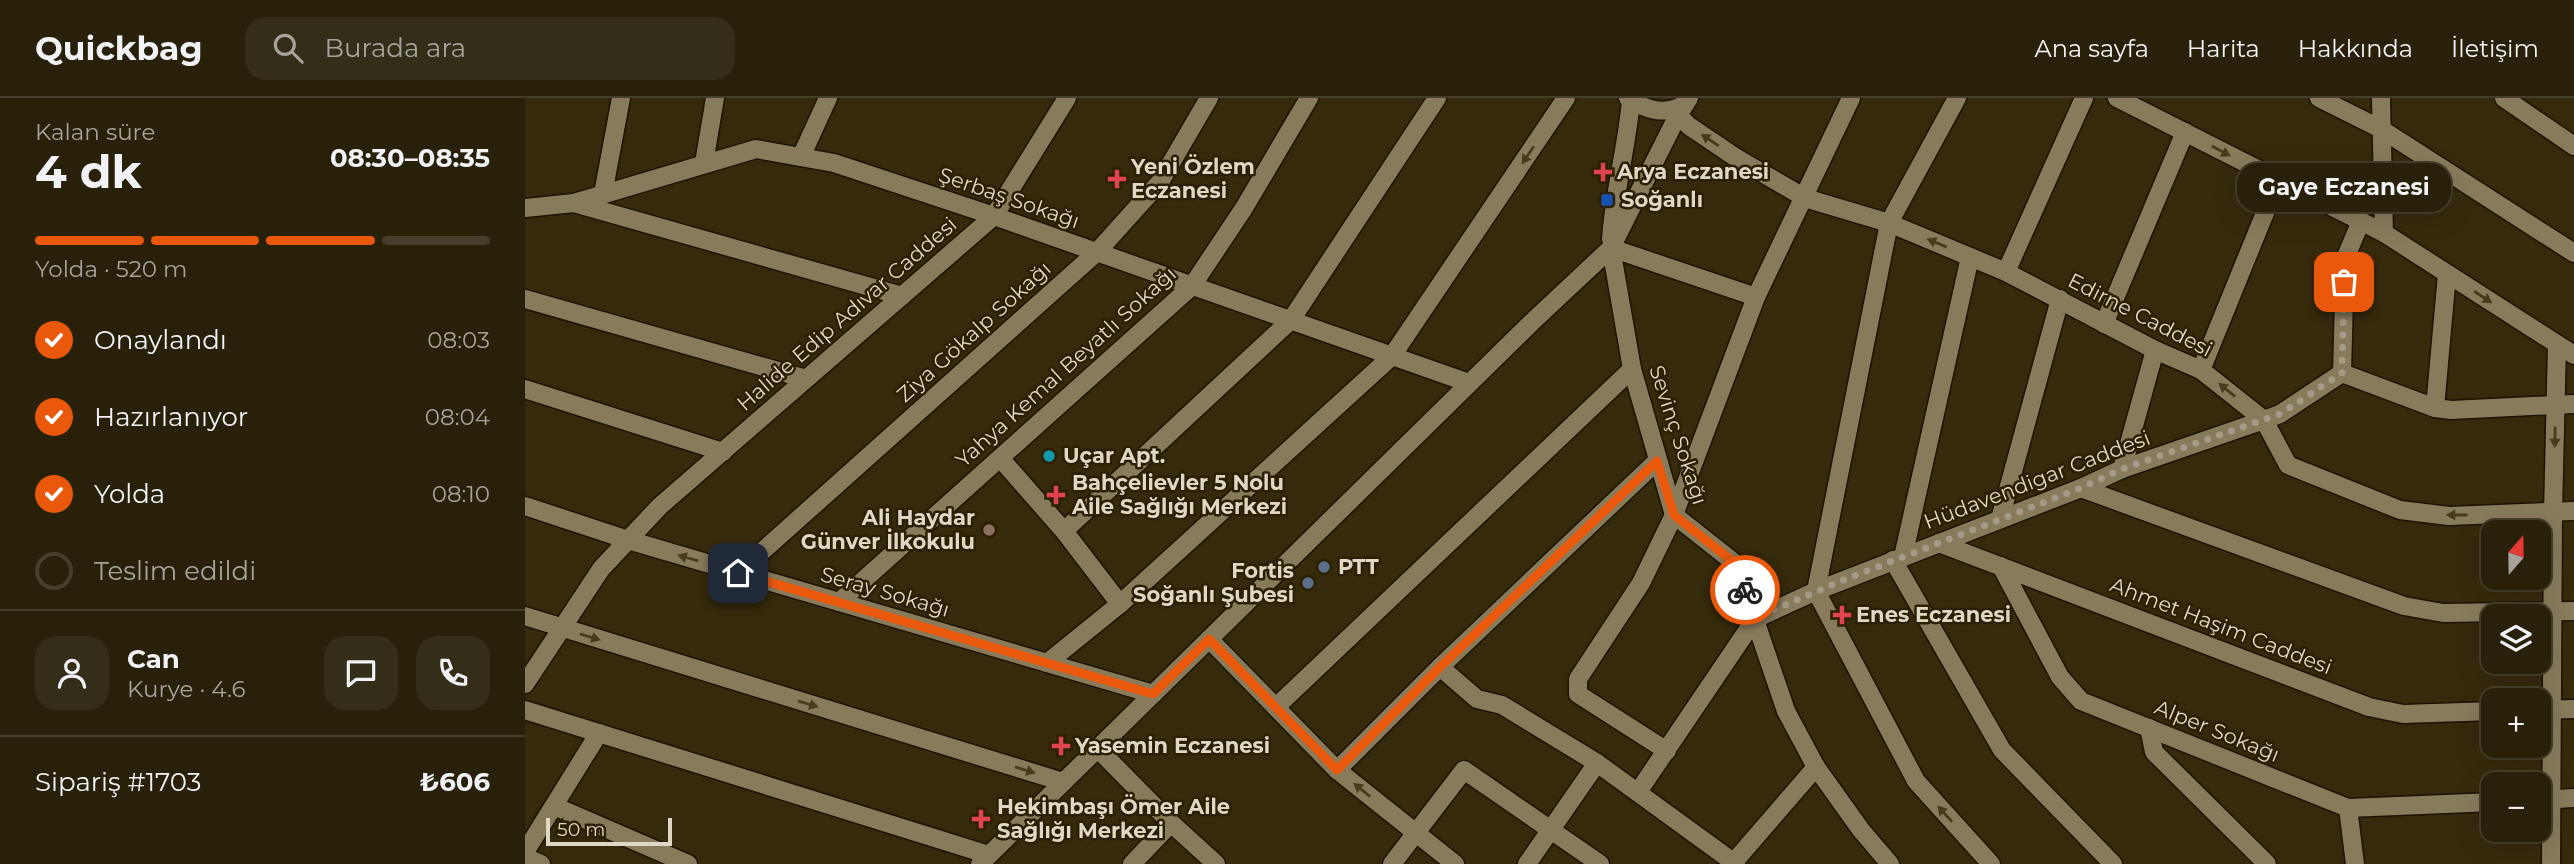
<!DOCTYPE html>
<html lang="tr">
<meta charset="utf-8">
<style>
:root{--surface:#282009;--page:#342d17;--text:#f1f3f6;--muted:#a5a39c;--line:#443e2a;--accent:#ea580c}
body{margin:0;font-family:Montserrat,sans-serif;background:var(--page);color:var(--text);height:100vh;display:flex;flex-direction:column;font-size:26px;white-space:nowrap}
*{box-sizing:border-box;margin:0}
p{font-size:23px;color:var(--muted)}
.icon{flex:none;width:38px;height:38px;fill:none;stroke:currentColor;stroke-width:2;stroke-linecap:round;stroke-linejoin:round}
.map{position:relative;flex:1;overflow:hidden}
.panel{display:flex;flex-direction:column;background:var(--surface);width:525px}
.panel>*{flex:none}
.needle{width:46px;rotate:20deg}
.buttons{position:absolute;left:1956px;top:422px;display:grid;gap:14px}
.buttons a{display:grid;place-items:center;width:70px;height:70px;border-radius:14px;background:var(--surface);box-shadow:0 7px 28px #0002,0 0 0 2px var(--line);font-size:35px}
.scale{position:absolute;left:21px;bottom:18px;width:126px;box-sizing:border-box;padding-left:7px;border:4px solid #dfd8c7;border-top:0;font-size:19px;line-height:24px;white-space:nowrap;color:#dfd8c7;-webkit-text-stroke:5px #2c2003;paint-order:stroke}
.pin{position:absolute;display:grid;place-items:center;width:60px;height:60px;color:#fff;margin:-30px;border-radius:14px;box-shadow:0 4px 10px #0006}
.courier{position:absolute;display:grid;place-items:center;width:70px;height:70px;margin:-35px;border:5px solid #ea580c;border-radius:50%;background:#fff;color:#222;box-shadow:0 2px 9px #0007}
.bubble{position:absolute;height:49px;border-radius:21px;background:var(--surface);box-shadow:0 7px 28px #0002,0 0 0 2px var(--line);font-size:23px;font-weight:700;line-height:49px;text-align:center}
.overview em{font-style:normal;font-weight:700}
.overview div{display:flex;flex-direction:column-reverse}
.overview{display:flex;align-items:center;justify-content:space-between;height:119px;padding:0 35px}
h1{font-size:46px;font-weight:700;line-height:52px}
.bar{display:grid;grid-template-columns:repeat(4,1fr);gap:10px 7px;align-content:center;height:84px;padding:0 35px}
.bar i{height:9px;border-radius:5px;background:var(--line)}
.bar .current{background:var(--accent)}
.bar p{grid-column:span 4}
.line{display:flex;align-items:center;gap:18px;padding:0 35px;border-top:2px solid var(--line)}
.line div{flex:1}
.round{display:grid;place-items:center;flex:none;width:74px;height:74px;border-radius:21px;background:var(--page)}
ol{padding:0 35px;list-style:none}
li{display:flex;align-items:center;gap:21px;height:77px}
li p{margin-inline-start:auto}
li .icon{padding:7px;border-radius:50%;background:var(--accent);color:#fff;stroke-width:4}
li:last-child{color:var(--muted)}
li i{width:38px;height:38px;border:4px solid var(--line);border-radius:50%}
header{display:flex;align-items:center;gap:42px;box-sizing:border-box;height:98px;padding:0 35px;background:var(--surface);border-bottom:2px solid var(--line)}
header strong{font-size:33px}
nav{display:flex;gap:38px;margin-inline-start:auto;font-size:24px}
.search{width:490px;height:63px;background:var(--page);display:flex;align-items:center;gap:18px;box-sizing:border-box;padding:0 24px;border-radius:21px;color:var(--muted);font-size:26px}
main{display:flex;flex:1;min-height:0}
.map>svg:first-child{display:block}
.lines{fill:none;stroke-linecap:round;stroke-linejoin:round}
.street-casing{stroke:#1b1300;stroke-width:21}
.secondary-casing{stroke:#1b1300;stroke-width:21}
.street{stroke:#887b5c;stroke-width:18}
.secondary{stroke:#887b5c;stroke-width:18}
.oneway{fill:#483b1e}
.done{stroke:#a49b86;stroke-width:7;stroke-dasharray:0 12.6}
.route{stroke:#ea580c;stroke-width:9}
.health-dot{fill:#e0444e;stroke:#2c2003;stroke-width:2.5}
.transit-dot{fill:#1a4fb4;stroke:#2c2003;stroke-width:2.5}
.culture-dot{fill:#0f9aa8;stroke:#2c2003;stroke-width:2.5}
.education-dot{fill:#8d6e63;stroke:#2c2003;stroke-width:2.5}
.service-dot{fill:#5c6f8a;stroke:#2c2003;stroke-width:2.5}
.labels{text-anchor:middle;stroke-width:5;stroke-linejoin:round;paint-order:stroke}
.poi-label{font-size:21px;font-weight:bold;fill:#dfd8c7;stroke:#2c2003;text-anchor:start}
.street-label{font-size:21px;fill:#dfd8c7;stroke:#2c2003}
</style>
<header>
<strong>Quickbag</strong>
<div class="search"><svg class="icon" aria-label="search" viewBox="0 0 24 24"><circle cx="10" cy="10" r="6"/><path d="M15 15l6 6"/></svg>Burada ara</div>
<nav><a>Ana sayfa</a><a>Harita</a><a>Hakkında</a><a>İletişim</a></nav>
</header>
<main>
<section class="panel">
<div class="overview"><div><h1>4 dk</h1><p>Kalan süre</p></div><em>08:30–08:35</em></div>
<div class="bar"><i class="current"></i><i class="current"></i><i class="current"></i><i></i><p>Yolda · 520 m</p></div>
<ol>
<li><svg class="icon" aria-label="check" viewBox="0 0 24 24"><path d="M5 12l5 5 9-10"/></svg>Onaylandı<p>08:03</p></li>
<li><svg class="icon" aria-label="check" viewBox="0 0 24 24"><path d="M5 12l5 5 9-10"/></svg>Hazırlanıyor<p>08:04</p></li>
<li><svg class="icon" aria-label="check" viewBox="0 0 24 24"><path d="M5 12l5 5 9-10"/></svg>Yolda<p>08:10</p></li>
<li><i></i>Teslim edildi</li>
</ol>
<div class="line" style="height:126px"><a class="round"><svg class="icon" aria-label="person" viewBox="0 0 24 24"><circle cx="12" cy="8" r="4"/><path d="M4 21q1-7 8-7t8 7"/></svg></a><div><b>Can</b><p>Kurye · 4.6</p></div><a class="round"><svg class="icon" aria-label="chat" viewBox="0 0 24 24"><path d="M4 5h16v11H9l-5 4z"/></svg></a><a class="round"><svg class="icon" aria-label="phone" viewBox="0 0 24 24"><path d="M5 4h4l2 5-3 2q2 4 5 5l2-3 5 2v4C11 20 4 13 5 4z"/></svg></a></div>
<div class="line" style="height:91px"><div>Sipariş #1703</div><b>₺606</b></div>
</section>
<div class="map">
<svg width="2049" height="766" viewBox="0 0 2049 766">
<rect width="100%" height="100%" fill="#362a0c"/>
<g class="lines">
<defs>
<g id="street">
<polyline points="1432,0 1364,125 1291,493 1391,683 1466,766"/>
<polyline points="1794,0 1856,31 2049,155"/>
<polyline points="1979,0 2049,48"/>
<polyline points="276,59 303,0"/>
<polyline points="179,65 190,0"/>
<polyline points="78,96 96,0"/>
<polyline points="49,105 377,198"/>
<polyline points="0,110 49,105 231,51 309,65 469,118 944,285"/>
<polyline points="1481,174 1559,0"/>
<polyline points="1231,199 1086,150 1107,271 1149,417 1211,466 1261,613 1291,669 1336,732 1365,766"/>
<polyline points="0,201 281,281"/>
<polyline points="1579,226 1660,34"/>
<polyline points="1676,272 1753,83"/>
<polyline points="1817,275 1910,310 1926,312 2049,306"/>
<polyline points="0,291 198,354"/>
<polyline points="1910,310 1922,176"/>
<polyline points="475,360 539,433 595,506"/>
<polyline points="1597,371 1630,252"/>
<polyline points="1556,390 1879,508 1918,515 2049,513"/>
<polyline points="1475,421 1535,201"/>
<polyline points="539,433 766,222 912,0"/>
<polyline points="1414,445 1844,609 1878,616 1969,613"/>
<polyline points="1378,459 1445,159"/>
<polyline points="1368,462 1477,652 1588,766"/>
<polyline points="1476,468 1535,579 1556,603 1823,710 1969,704"/>
<polyline points="213,475 572,154 635,84 684,0"/>
<polyline points="314,504 667,188 719,110 784,0"/>
<polyline points="0,518 538,684"/>
<polyline points="1230,521 1291,493 1556,390 1597,371 1739,322 1755,316 1817,275 1820,161 1836,123"/>
<polyline points="684,541 812,672 930,766"/>
<polyline points="522,565 595,506 867,258 1041,0"/>
<polyline points="915,569 952,601 977,607 1072,665 1211,766"/>
<polyline points="0,586 76,471 103,442"/>
<polyline points="751,609 1107,271"/>
<polyline points="0,612 464,757"/>
<polyline points="2014,612 2049,611"/>
<polyline points="1624,630 1629,654 1742,766"/>
<polyline points="572,650 646,725 691,766"/>
<polyline points="1142,653 1053,596 1053,581 1116,485 1149,417 1231,199 1326,0"/>
<polyline points="812,672 915,569 1132,363"/>
<polyline points="1113,694 1230,521"/>
<polyline points="2014,702 2049,700"/>
<polyline points="29,708 163,766"/>
<polyline points="1823,710 1830,766"/>
<polyline points="0,754 74,635"/>
<polyline points="0,759 16,766"/>
<polyline points="1209,764 1291,669"/>
<polyline points="607,766 646,725"/>
<polyline points="867,766 939,672 1075,766"/>
<polyline points="1002,766 1072,665"/>
<polyline points="2026,766 2028,415 2032,246"/>
</g>
<g id="secondary">
<path d="M 1103,0 C 1120,12 1141,18 1160,6"/>
<polyline points="1592,0 1859,135 2049,257"/>
<polyline points="1856,0 1859,135"/>
<polyline points="1153,17 1164,28 1210,59 1280,100 1364,125 1481,174 1630,252 1676,272 1739,322 1763,367 1875,412 1924,418 2049,413"/>
<path d="M 1086,141 C 1089,94 1102,49 1106,2"/>
<polyline points="0,408 103,442 628,596"/>
<polyline points="103,442 135,408 469,118 542,0"/>
<polyline points="455,766 1007,224 1086,150 1153,17 1164,0"/>
</g>
</defs>
<!-- street casing -->
<use href="#street" class="street-casing"/>
<!-- secondary casing -->
<use href="#secondary" class="secondary-casing"/>
<!-- street -->
<use href="#street" class="street"/>
<!-- secondary -->
<use href="#secondary" class="secondary"/>
</g>
<!-- one-way arrows -->
<defs><path id="oneway-solid" d="M-6-.8H1V-3.2L6.5 0L1 3.2V.8H-6Z" transform="scale(1.75)"/></defs>
<g class="oneway">
<use href="#oneway-solid" transform="translate(1185 42) rotate(-146)"/>
<use href="#oneway-solid" transform="translate(1696 53) rotate(28)"/>
<use href="#oneway-solid" transform="translate(1003 57) rotate(124)"/>
<use href="#oneway-solid" transform="translate(1412 145) rotate(-157)"/>
<use href="#oneway-solid" transform="translate(1958 199) rotate(33)"/>
<use href="#oneway-solid" transform="translate(1702 292) rotate(-141)"/>
<use href="#oneway-solid" transform="translate(2030 339) rotate(91)"/>
<use href="#oneway-solid" transform="translate(1932 417) rotate(180)"/>
<use href="#oneway-solid" transform="translate(163 460) rotate(-164)"/>
<use href="#oneway-solid" transform="translate(65 539) rotate(17)"/>
<use href="#oneway-solid" transform="translate(283 606) rotate(17)"/>
<use href="#oneway-solid" transform="translate(500 672) rotate(17)"/>
<use href="#oneway-solid" transform="translate(837 692) rotate(-141)"/>
<use href="#oneway-solid" transform="translate(1420 716) rotate(-132)"/>
</g>
<g class="lines">
<!-- done -->
<polyline class="done" points="1220,492 1230,520 1316,483 1556,390 1597,371 1755,316 1817,275 1819,184"/>
<!-- route -->
<polyline class="route" points="213,475 628,596 684,541 812,672 915,569 1132,363 1149,417 1211,466 1220,492"/>
</g>
<!-- markers -->
<g class="health-dot">
<path d="M1074.5 63.5h7v7h7v7h-7v7h-7v-7h-7v-7h7z"/>
<path d="M588.5 70.5h7v7h7v7h-7v7h-7v-7h-7v-7h7z"/>
<path d="M527.5 386.5h7v7h7v7h-7v7h-7v-7h-7v-7h7z"/>
<path d="M1313.5 506.5h7v7h7v7h-7v7h-7v-7h-7v-7h7z"/>
<path d="M532.5 637.5h7v7h7v7h-7v7h-7v-7h-7v-7h7z"/>
<path d="M452.5 710.5h7v7h7v7h-7v7h-7v-7h-7v-7h7z"/>
</g>
<rect class="transit-dot" x="1075" y="95" width="14" height="14" rx="3.5"/>
<circle class="culture-dot" cx="524" cy="358" r="7"/>
<circle class="education-dot" cx="464" cy="432" r="7"/>
<g class="service-dot">
<circle cx="799" cy="469" r="7"/>
<circle cx="783" cy="485" r="7"/>
</g>
<g class="labels">
<!-- poi labels -->
<g class="poi-label">
<text x="606" y="76">Yeni Özlem<tspan x="606" dy="24">Eczanesi</tspan></text>
<text x="1092" y="81">Arya Eczanesi</text>
<text x="1096" y="109">Soğanlı</text>
<text x="538" y="365">Uçar Apt.</text>
<text x="547" y="392">Bahçelievler 5 Nolu<tspan x="547" dy="24">Aile Sağlığı Merkezi</tspan></text>
<text x="450" y="427" text-anchor="end">Ali Haydar<tspan x="450" dy="24">Günver İlkokulu</tspan></text>
<text x="813" y="476">PTT</text>
<text x="769" y="480" text-anchor="end">Fortis<tspan x="769" dy="24">Soğanlı Şubesi</tspan></text>
<text x="1331" y="524">Enes Eczanesi</text>
<text x="550" y="655">Yasemin Eczanesi</text>
<text x="472" y="716">Hekimbaşı Ömer Aile<tspan x="472" dy="24">Sağlığı Merkezi</tspan></text>
</g>
<!-- street labels -->
<g class="street-label">
<text transform="translate(484 100) rotate(19)" y="7">Şerbaş Sokağı</text>
<text transform="translate(322 216) rotate(-41)" y="7">Halide Edip Adıvar Caddesi</text>
<text transform="translate(1615 217) rotate(27)" y="7">Edirne Caddesi</text>
<text transform="translate(449 234) rotate(-42)" y="7">Ziya Gökalp Sokağı</text>
<text transform="translate(541 269) rotate(-42)" y="7">Yahya Kemal Beyatlı Sokağı</text>
<text transform="translate(1153 337) rotate(72)" y="7">Sevinç Sokağı</text>
<text transform="translate(1512 382) rotate(-21)" y="7">Hüdavendigar Caddesi</text>
<text transform="translate(360 494) rotate(16)" y="7">Seray Sokağı</text>
<text transform="translate(1696 528) rotate(21)" y="7">Ahmet Haşim Caddesi</text>
<text transform="translate(1692 633) rotate(22)" y="7">Alper Sokağı</text>
</g>
</g>
</svg>
<div class="buttons">
<a><svg class="needle" viewBox="-14 -14 28 28"><path d="M0-13l5 13h-10z" fill="#e53935"/><path d="M0 13l5-13h-10z" fill="#a5a39c"/></svg></a>
<a><svg class="icon" aria-label="layers" viewBox="0 0 24 24"><path d="M12 4l9 5-9 5-9-5zM3 14l9 5 9-5"/></svg></a>
<a>+</a>
<a>−</a>
</div>
<div class="scale">50 m</div>
<div class="pin" style="left:1819px;top:184px;background:#ea580c"><svg class="icon" aria-label="bag" viewBox="0 0 24 24"><path d="M5 8h14l-1 12H6zM9 8a3 3 0 0 1 6 0"/></svg></div>
<div class="pin" style="left:213px;top:475px;background:#1f2937"><svg class="icon" aria-label="home" viewBox="0 0 24 24"><path d="M3 11l9-7 9 7M6 9v11h12V9"/></svg></div>
<div class="courier" style="left:1220px;top:492px"><svg class="icon" aria-label="bike" viewBox="0 0 24 24"><circle cx="6" cy="16" r="4"/><circle cx="18" cy="16" r="4"/><path d="M6 16l4-8h5l3 8M10 8l3 8H6M13 5h3"/></svg></div>
<div class="bubble" style="left:1712px;top:65px;width:214px">Gaye Eczanesi</div>
</div>
</main>
